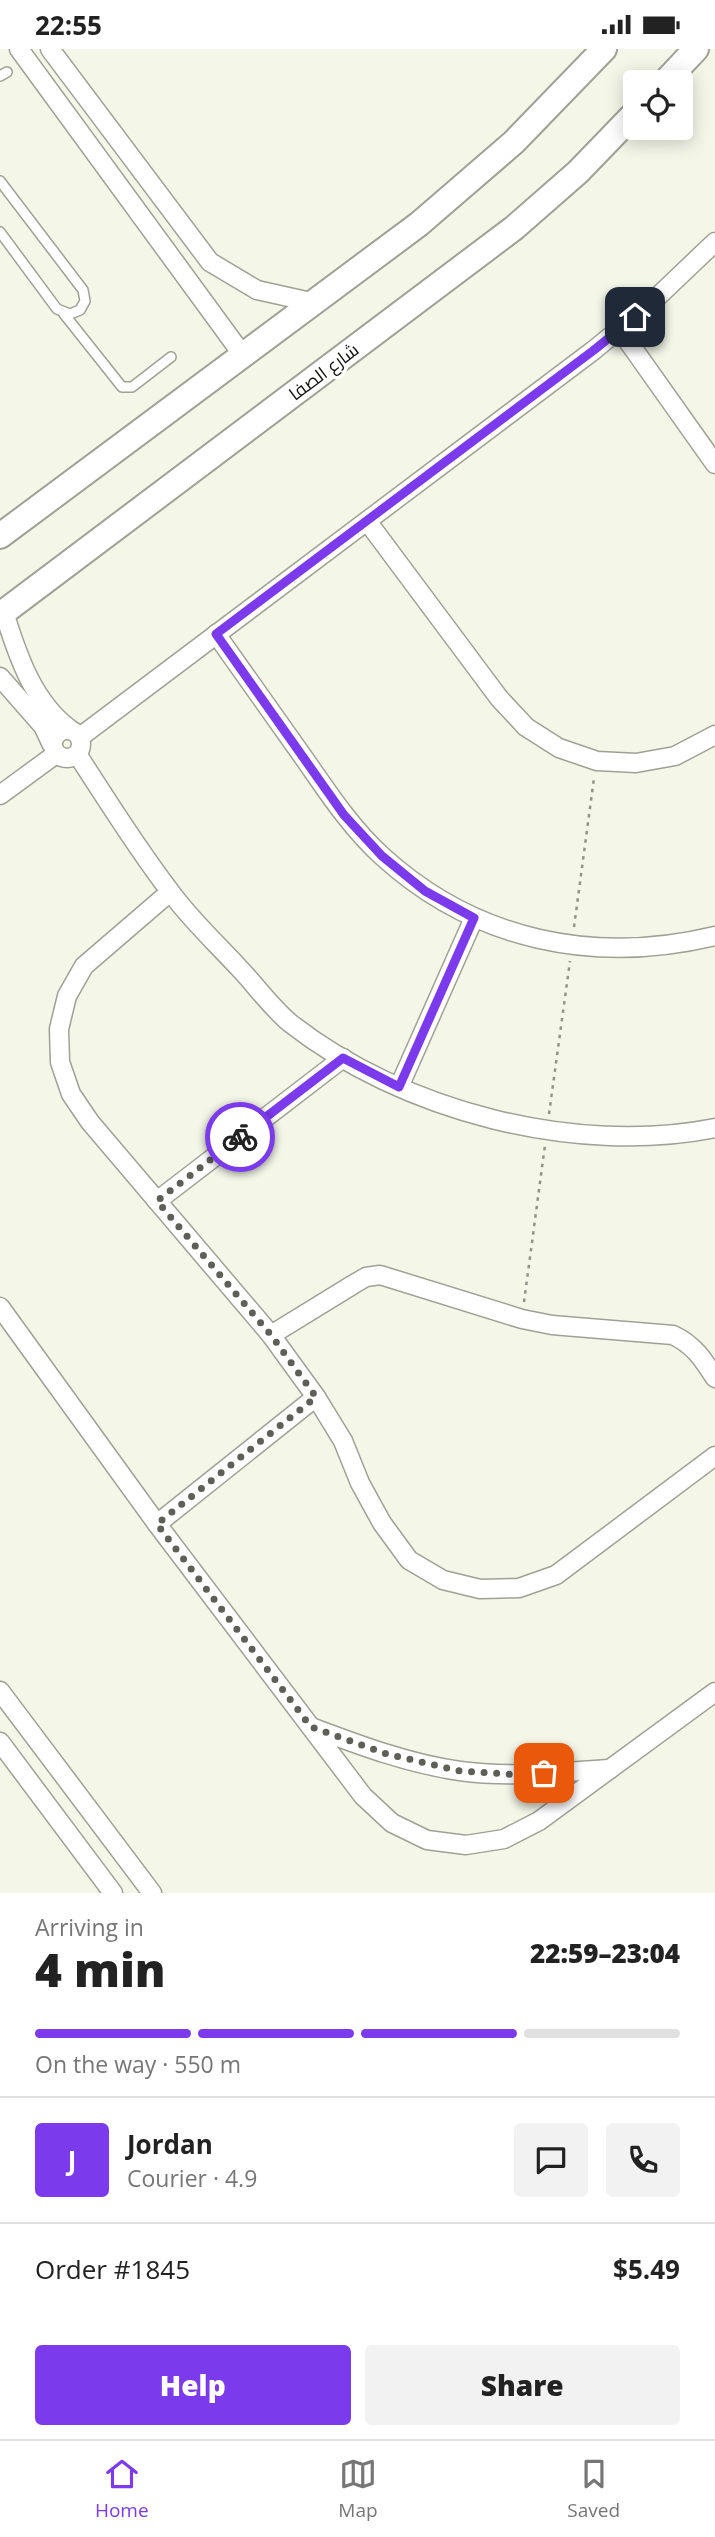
<!DOCTYPE html>
<meta charset="utf-8">
<style>
:root{--surface:#fff;--page:#f2f2f2;--text:#222;--muted:#767676;--line:#e0e0e0;--accent:#7c3aed}
body{margin:0;font-family:"Open Sans",Cairo,sans-serif;background:var(--page);color:var(--text);height:100vh;display:flex;flex-direction:column;font-size:26px;white-space:nowrap}
*{box-sizing:border-box;margin:0}
p{font-size:23px;color:var(--muted)}
.icon{flex:none;width:38px;height:38px;fill:none;stroke:currentColor;stroke-width:2;stroke-linecap:round;stroke-linejoin:round}
.map{position:relative;height:1844px;overflow:hidden}
.side{display:flex;flex-direction:column;background:var(--surface);flex:1}
.side>*{flex:none}
.fabs{position:absolute;left:623px;top:21px;display:grid;gap:14px}
.fabs a{display:grid;place-items:center;width:70px;height:70px;border-radius:7px;background:var(--surface);box-shadow:0 4px 18px #0003;font-size:35px}
.pin{position:absolute;display:grid;place-items:center;width:60px;height:60px;color:#fff;margin:-30px;border-radius:14px;box-shadow:0 4px 10px #0006}
.courier{position:absolute;display:grid;place-items:center;width:70px;height:70px;margin:-35px;border:5px solid #7c3aed;border-radius:50%;background:#fff;color:#222;box-shadow:0 2px 9px #0007}
.summary em{font-style:normal;font-weight:800}
.summary div{display:flex;flex-direction:column-reverse}
.summary{display:flex;align-items:center;justify-content:space-between;height:119px;padding:0 35px}
h1{font-size:46px;font-weight:800;line-height:52px}
.bar{display:grid;grid-template-columns:repeat(4,1fr);gap:10px 7px;align-content:center;height:84px;padding:0 35px}
.bar i{height:9px;border-radius:5px;background:var(--line)}
.bar .on{background:var(--accent)}
.bar p{grid-column:span 4}
.line{display:flex;align-items:center;gap:18px;padding:0 35px;border-top:2px solid var(--line)}
.line div{flex:1}
.round{display:grid;place-items:center;flex:none;width:74px;height:74px;border-radius:7px;background:var(--page)}
.action{display:flex;gap:14px;margin-top:auto;padding:14px 35px}
.action a{flex:1;height:80px;border-radius:7px;background:var(--accent);color:#fff;font-size:28px;font-weight:800;line-height:80px;text-align:center}
.action a+a{background:var(--page);color:var(--text)}
.status{display:flex;justify-content:space-between;align-items:center;height:49px;padding:0 35px;background:var(--surface);direction:ltr}
.status svg{height:19px;fill:currentColor}
.dock{display:flex;justify-content:space-around;align-items:center;height:98px;border-top:2px solid var(--line);background:var(--surface);font-size:19px;color:var(--muted)}
.dock a{display:grid;justify-items:center;gap:4px}
.dock .on{color:var(--accent)}
.map>svg:first-child{display:block}
.lines{fill:none;stroke-linecap:round;stroke-linejoin:round}
.lane-casing{stroke:#9fa194;stroke-width:12}
.street-casing{stroke:#9fa194;stroke-width:21}
.secondary-casing{stroke:#9fa194;stroke-width:28}
.path{stroke:#919389;stroke-width:2.5;stroke-dasharray:3.5 5;stroke-linecap:butt}
.lane{stroke:#fff;stroke-width:9}
.street{stroke:#fff;stroke-width:18}
.secondary{stroke:#fff;stroke-width:24}
.done{stroke:#5e6058;stroke-width:7;stroke-dasharray:0 12.6}
.route{stroke:#7c3aed;stroke-width:9}
.labels{text-anchor:middle;stroke-width:7;stroke-linejoin:round;paint-order:stroke}
.street-label{font-size:18px;fill:#0e0f0a;stroke:#fff}
</style>
<div class="status"><b>22:55</b><svg viewBox="0 0 49 12"><path d="M0 12V9h3v3zM5 12V6h3v6zM10 12V3h3v9zM15 12V0h3v12zM26 1h20v11H26zM47 4h2v5h-2z"/></svg></div>
<div class="map">
<svg width="715" height="1844" viewBox="0 0 715 1844">
<rect width="100%" height="100%" fill="#f4f6e8"/>
<g class="lines">
<defs>
<g id="lane">
<polyline points="0,27 7,23"/>
<polyline points="0,132 83,241 85,252 80,261 70,265 57,260 0,183"/>
<polyline points="64,265 122,338 132,338 136,335 171,308"/>
</g>
<g id="street">
<polyline points="19,0 242,305"/>
<polyline points="50,0 210,213 257,241 311,253"/>
<polyline points="620,281 715,415"/>
<polyline points="367,472 499,649 526,678 559,699 597,712 636,714 675,707 715,686"/>
<path d="M 4,563 C 17,605 33,654 71,681"/>
<path d="M 216,585 C 246,627 276,670 306,712 C 329,745 352,780 382,807 C 475,892 595,916 715,887"/>
<polyline points="0,628 43,677 52,696"/>
<circle cx="67" cy="695" r="14"/>
<polyline points="80,688 594,301 650,255 715,193"/>
<path d="M 77,705 C 107,751 136,798 169,841 C 189,869 216,894 240,920 C 256,937 272,959 290,974 C 402,1062 575,1107 715,1079"/>
<polyline points="0,746 56,705"/>
<polyline points="170,843 84,917 67,947 59,980 60,1013 71,1045 90,1073 271,1286 316,1348 343,1392 360,1434 382,1474 409,1511 443,1531 480,1540 519,1539 556,1526 715,1407"/>
<polyline points="399,1038 474,869"/>
<polyline points="157,1152 343,1009"/>
<polyline points="0,1258 157,1475 363,1747 392,1774 427,1791 466,1796 504,1790 539,1772 715,1643"/>
<path d="M 271,1286 L 354,1235 L 366,1228 L 380,1226 L 522,1270 L 552,1276 L 673,1286 C 694,1296 703,1310 715,1329"/>
<polyline points="157,1475 316,1348"/>
<polyline points="0,1642 152,1844"/>
<path d="M 311,1678 C 359,1696 409,1715 460,1722 C 510,1729 561,1723 610,1720"/>
<polyline points="0,1693 113,1844"/>
</g>
<g id="secondary">
<polyline points="665,33 696,0"/>
<polyline points="0,487 419,175 514,93 604,0"/>
<polyline points="0,566 514,179 578,123 635,64"/>
</g>
</defs>
<!-- lane casing -->
<use href="#lane" class="lane-casing"/>
<!-- street casing -->
<use href="#street" class="street-casing"/>
<!-- secondary casing -->
<use href="#secondary" class="secondary-casing"/>
<!-- path -->
<g class="path">
<polyline points="574,878 594,729"/>
<polyline points="549,1065 570,912"/>
<polyline points="524,1253 545,1096"/>
</g>
<!-- lane -->
<use href="#lane" class="lane"/>
<!-- street -->
<use href="#street" class="street"/>
<!-- secondary -->
<use href="#secondary" class="secondary"/>
</g>
<g class="lines">
<!-- done -->
<polyline class="done" points="240,1088 157,1152 271,1286 316,1348 157,1475 311,1678 387,1705 460,1722 522,1726 544,1724"/>
<!-- route -->
<polyline class="route" points="240,1088 343,1009 399,1038 474,869 425,842 382,807 344,766 216,585 594,301 635,268"/>
</g>
<g class="labels">
<!-- street labels -->
<g class="street-label">
<text transform="translate(324 323) rotate(-37)" y="6">شارع الصفا</text>
</g>
</g>
</svg>
<div class="fabs">
<a><svg class="icon" aria-label="locate" viewBox="0 0 24 24"><circle cx="12" cy="12" r="6"/><path d="M12 2v4M12 18v4M2 12h4M18 12h4"/></svg></a>
</div>
<div class="pin" style="left:544px;top:1724px;background:#ea580c"><svg class="icon" aria-label="bag" viewBox="0 0 24 24"><path d="M5 8h14l-1 12H6zM9 8a3 3 0 0 1 6 0"/></svg></div>
<div class="pin" style="left:635px;top:268px;background:#1f2937"><svg class="icon" aria-label="home" viewBox="0 0 24 24"><path d="M3 11l9-7 9 7M6 9v11h12V9"/></svg></div>
<div class="courier" style="left:240px;top:1088px"><svg class="icon" aria-label="bike" viewBox="0 0 24 24"><circle cx="6" cy="16" r="4"/><circle cx="18" cy="16" r="4"/><path d="M6 16l4-8h5l3 8M10 8l3 8H6M13 5h3"/></svg></div>
</div>
<section class="side">
<div class="summary"><div><h1>4 min</h1><p>Arriving in</p></div><em>22:59–23:04</em></div>
<div class="bar"><i class="on"></i><i class="on"></i><i class="on"></i><i></i><p>On the way · 550 m</p></div>
<div class="line" style="height:126px"><b class="round" style="background:var(--accent);color:#fff">J</b><div><b>Jordan</b><p>Courier · 4.9</p></div><a class="round"><svg class="icon" aria-label="chat" viewBox="0 0 24 24"><path d="M4 5h16v11H9l-5 4z"/></svg></a><a class="round"><svg class="icon" aria-label="phone" viewBox="0 0 24 24"><path d="M5 4h4l2 5-3 2q2 4 5 5l2-3 5 2v4C11 20 4 13 5 4z"/></svg></a></div>
<div class="line" style="height:91px"><div>Order #1845</div><b>$5.49</b></div>
<div class="action"><a>Help</a><a>Share</a></div>
</section>
<nav class="dock">
<a class="on"><svg class="icon" aria-label="home" viewBox="0 0 24 24"><path d="M3 11l9-7 9 7M6 9v11h12V9"/></svg>Home</a>
<a><svg class="icon" aria-label="map" viewBox="0 0 24 24"><path d="M3 6l6-2 6 2 6-2v14l-6 2-6-2-6 2zM9 4v14M15 6v14"/></svg>Map</a>
<a><svg class="icon" aria-label="saved" viewBox="0 0 24 24"><path d="M7 4h10v16l-5-4-5 4z"/></svg>Saved</a>
</nav>
